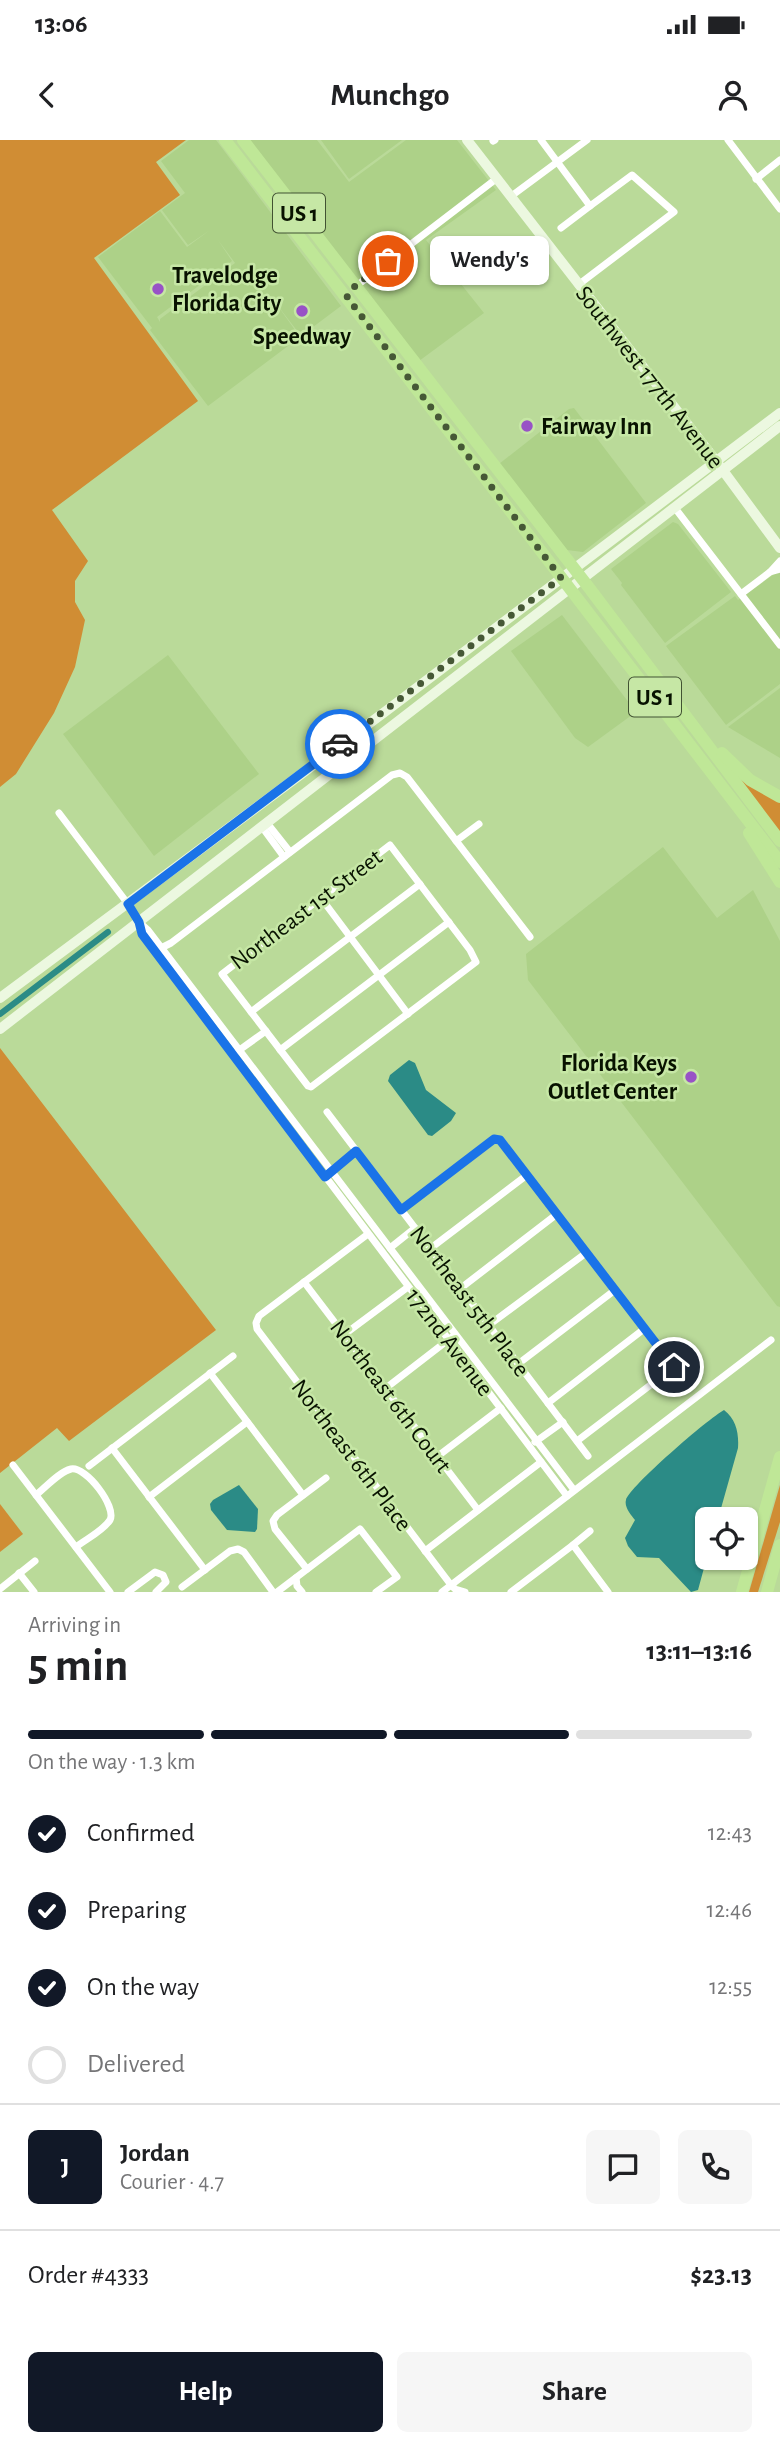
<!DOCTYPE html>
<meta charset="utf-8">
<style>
:root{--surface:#fff;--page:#f6f6f6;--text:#202124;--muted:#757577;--line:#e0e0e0;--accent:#111827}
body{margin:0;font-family:"Alegreya Sans",sans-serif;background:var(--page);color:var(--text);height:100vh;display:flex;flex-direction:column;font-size:26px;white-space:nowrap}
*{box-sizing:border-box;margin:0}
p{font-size:23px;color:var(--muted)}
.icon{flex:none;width:38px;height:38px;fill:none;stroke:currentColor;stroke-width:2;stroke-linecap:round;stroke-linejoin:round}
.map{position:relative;height:1452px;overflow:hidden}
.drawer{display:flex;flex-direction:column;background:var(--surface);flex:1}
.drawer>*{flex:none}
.tools{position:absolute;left:695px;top:1367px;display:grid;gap:14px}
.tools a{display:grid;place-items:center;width:63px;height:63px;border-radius:10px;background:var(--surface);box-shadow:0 2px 5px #0004;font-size:35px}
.pin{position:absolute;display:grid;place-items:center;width:60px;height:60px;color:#fff;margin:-30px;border:4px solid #fff;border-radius:50%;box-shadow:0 2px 7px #0007}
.courier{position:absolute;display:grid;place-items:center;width:70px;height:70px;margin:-35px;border:5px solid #1a73e8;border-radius:50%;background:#fff;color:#222;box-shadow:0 2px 9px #0007}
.bubble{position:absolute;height:49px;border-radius:10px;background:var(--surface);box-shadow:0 2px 5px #0004;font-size:23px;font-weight:600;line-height:49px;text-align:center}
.summary em{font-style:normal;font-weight:600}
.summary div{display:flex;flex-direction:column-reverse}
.summary{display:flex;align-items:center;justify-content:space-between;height:119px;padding:0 28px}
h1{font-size:46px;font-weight:600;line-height:52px}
.bar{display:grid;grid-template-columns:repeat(4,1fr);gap:10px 7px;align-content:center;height:84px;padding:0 28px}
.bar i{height:9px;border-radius:5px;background:var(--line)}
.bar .active{background:var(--accent)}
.bar p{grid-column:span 4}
.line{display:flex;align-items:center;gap:18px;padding:0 28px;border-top:2px solid var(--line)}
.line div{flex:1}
.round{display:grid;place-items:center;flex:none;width:74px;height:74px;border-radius:10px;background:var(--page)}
ol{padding:0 28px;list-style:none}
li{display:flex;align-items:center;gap:21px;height:77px}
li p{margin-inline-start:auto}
li .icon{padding:7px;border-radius:50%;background:var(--accent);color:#fff;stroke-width:4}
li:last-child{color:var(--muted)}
li i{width:38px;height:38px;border:4px solid var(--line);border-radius:50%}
.primary-button{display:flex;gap:14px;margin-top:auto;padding:14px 28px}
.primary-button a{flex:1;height:80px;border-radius:10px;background:var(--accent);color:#fff;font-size:28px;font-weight:600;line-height:80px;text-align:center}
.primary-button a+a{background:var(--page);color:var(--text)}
.status{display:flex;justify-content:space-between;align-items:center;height:49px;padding:0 35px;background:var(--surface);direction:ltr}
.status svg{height:19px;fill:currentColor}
header{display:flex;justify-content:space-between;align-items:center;height:91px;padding:0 28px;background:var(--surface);font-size:32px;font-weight:600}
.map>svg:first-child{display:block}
.built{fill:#add188;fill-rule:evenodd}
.green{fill:#d08d34}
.water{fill:#2b8b86}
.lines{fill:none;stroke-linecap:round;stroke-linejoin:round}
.canal{stroke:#2b8b86;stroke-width:6}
.street{stroke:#fff;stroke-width:7}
.secondary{stroke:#ecf8e0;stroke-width:10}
.highway{stroke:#bfe797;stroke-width:12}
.done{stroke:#465836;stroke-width:7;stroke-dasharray:0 12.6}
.route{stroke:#1a73e8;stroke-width:9}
.poi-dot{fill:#9852c6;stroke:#c6e7a5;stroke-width:2.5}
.labels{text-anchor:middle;stroke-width:5;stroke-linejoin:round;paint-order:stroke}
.shield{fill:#c6e7a5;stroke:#415232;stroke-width:2}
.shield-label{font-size:23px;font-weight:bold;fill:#081200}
.poi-label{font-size:24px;font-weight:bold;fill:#081200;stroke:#c6e7a5;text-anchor:start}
.street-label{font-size:24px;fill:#081200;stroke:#c6e7a5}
</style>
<div class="status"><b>13:06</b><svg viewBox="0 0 49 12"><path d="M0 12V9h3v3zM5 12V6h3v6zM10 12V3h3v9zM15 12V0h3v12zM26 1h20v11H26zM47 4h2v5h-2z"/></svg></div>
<header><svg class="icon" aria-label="back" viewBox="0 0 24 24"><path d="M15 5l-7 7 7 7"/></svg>Munchgo<svg class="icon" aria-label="person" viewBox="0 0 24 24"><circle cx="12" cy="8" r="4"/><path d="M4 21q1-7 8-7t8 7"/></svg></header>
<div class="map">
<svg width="780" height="1452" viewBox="0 0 780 1452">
<rect width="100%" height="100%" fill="#bada99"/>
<!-- built -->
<g class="built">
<path d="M 189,0 L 216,0 L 341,166 L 301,196 L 275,162 L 300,197 L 208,266 L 150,190 L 152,188 L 98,117 L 160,71 L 187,107 L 210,90 L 188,105 L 162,70 L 185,53 L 161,21 ZM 218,100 L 235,123 L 160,179 L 160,182 L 157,177 L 232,121 Z"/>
<polygon points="250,0 317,0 349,42 406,0 457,0 496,50 426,100 484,173 419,221"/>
<polygon points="321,0 402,0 349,39"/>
<polygon points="574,268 646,363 583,412 567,410 499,324 569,269"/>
<polygon points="673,382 678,384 731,452 665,503 621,445 622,443 611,429"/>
<polygon points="780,430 780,544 726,585 666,506 735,456 738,460"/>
<polygon points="562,475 636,572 588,607 575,598 511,511"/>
<polygon points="168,515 259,634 154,716 63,594"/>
<polygon points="780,548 780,618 728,587"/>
<polygon points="663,707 717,778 753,750 780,801 780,1167 777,1166 528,840 526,814"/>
</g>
<!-- green -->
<g class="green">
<polygon points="0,0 186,0 156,22 180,55 94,118 198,261 52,370 88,421 75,441 75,462 85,480 75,527 54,573 16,634 0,647"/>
<polygon points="737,638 780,659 780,693"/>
<polygon points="0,908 216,1190 69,1301 57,1288 0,1333"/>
<polygon points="780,1345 780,1382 758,1452 749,1452"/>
<polygon points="0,1364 23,1394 0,1412"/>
</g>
<!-- water -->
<g class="water">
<polygon points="409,920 415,923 426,950 456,973 451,981 432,996 428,995 388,941 390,935"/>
<path d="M 724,1270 C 736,1279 739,1293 738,1308 L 718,1379 L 707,1379 L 707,1417 L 698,1450 L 691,1452 L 659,1418 L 637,1417 L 628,1406 L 625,1398 L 635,1380 C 631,1375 624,1367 626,1360 C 629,1347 709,1278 724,1270 Z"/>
<polygon points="239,1345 258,1369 257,1389 255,1392 227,1390 211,1370 210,1364 213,1360"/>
</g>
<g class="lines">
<!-- canal -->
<polyline class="canal" points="0,874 108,792"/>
<!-- street -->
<g class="street">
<polyline points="541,0 590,66 632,35 674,72 578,145"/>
<polyline points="728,0 780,69"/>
<polyline points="493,1 495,0"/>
<polyline points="756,39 780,20"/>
<polyline points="510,57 587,0"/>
<polyline points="561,88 590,66"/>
<polyline points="355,147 496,39"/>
<polyline points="675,368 780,505"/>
<polyline points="770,432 780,421"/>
<polyline points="741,454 770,432 780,429"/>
<polyline points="59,673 128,764 139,782 142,794 567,1356"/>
<polyline points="267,683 290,712"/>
<polyline points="262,687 284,717"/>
<polyline points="456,701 479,684"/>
<polygon points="390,705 470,810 476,822 311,947 308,946 222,834"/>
<polyline points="321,758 408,874"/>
<polyline points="139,782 148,790 574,1350"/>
<polyline points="161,808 171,803 392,635 400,633 407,637 530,797"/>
<polyline points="251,872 420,744"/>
<polyline points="280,910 449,782"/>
<polyline points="238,911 266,891"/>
<polyline points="327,972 588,1316"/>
<polyline points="328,1034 356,1011"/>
<polyline points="401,1070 494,999 500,1000 674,1227 577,1301"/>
<polyline points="368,1094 259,1176 256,1183 257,1189 451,1445 455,1449 465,1452"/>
<polyline points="390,1108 415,1088"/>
<polyline points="431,1108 527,1035"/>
<polyline points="304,1142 478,1370"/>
<polyline points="461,1148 557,1074"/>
<polyline points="489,1185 586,1113"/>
<polyline points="345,1194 408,1147"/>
<polyline points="518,1224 615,1150"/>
<polyline points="210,1233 303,1355"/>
<polyline points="386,1248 452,1197"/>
<polyline points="548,1263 644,1189"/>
<polyline points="535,1302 563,1282"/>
<polyline points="112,1308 205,1430"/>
<polyline points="438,1316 501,1268"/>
<polyline points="13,1325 110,1452"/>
<polyline points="89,1326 233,1216"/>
<path d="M 36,1355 C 46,1347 59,1332 71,1329 C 86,1326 117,1367 110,1380 C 103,1391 86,1399 76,1407"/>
<polyline points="149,1357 247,1282"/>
<polyline points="573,1405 590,1391"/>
<polyline points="425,1411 541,1322"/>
<polyline points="307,1429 275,1389 273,1381 277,1375 326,1338"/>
<polyline points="19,1433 34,1452"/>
<polyline points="296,1438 297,1446 302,1452"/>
<polyline points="182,1447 230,1411 238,1409 244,1412 273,1452"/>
<polyline points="0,1449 35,1421"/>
<polyline points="128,1452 155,1432 163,1435 166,1442 156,1452"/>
<polyline points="277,1452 360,1389 397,1437 376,1452"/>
<polyline points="442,1452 771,1200"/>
<polyline points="511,1452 573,1405 608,1452"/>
</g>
<!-- secondary -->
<g class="secondary">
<polyline points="467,0 716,321 780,408"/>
<polyline points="0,858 386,571 780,273"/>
<polyline points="0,889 780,286"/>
</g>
<!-- highway -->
<g class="highway">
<polyline points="225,0 780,722"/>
<polyline points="243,0 590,449 780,701"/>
<polyline points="722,613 750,640 780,657"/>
<polyline points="749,693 780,742"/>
<polyline points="742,1452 780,1317"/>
<polyline points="767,1452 780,1405"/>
</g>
</g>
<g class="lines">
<!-- done -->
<polyline class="done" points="340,604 561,438 347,157 355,146 388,121"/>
<!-- route -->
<polyline class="route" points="340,604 128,764 139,782 142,794 325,1037 356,1011 401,1070 494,999 500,1000 674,1227"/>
</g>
<!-- markers -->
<g class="poi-dot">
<circle cx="158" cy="149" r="7"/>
<circle cx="302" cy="171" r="7"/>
<circle cx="527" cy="286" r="7"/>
<circle cx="691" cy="937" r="7"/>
</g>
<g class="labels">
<!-- shield labels -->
<g class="shield">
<rect x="273" y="53.5" width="52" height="39" rx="5"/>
<rect x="629" y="537.5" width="52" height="39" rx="5"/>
</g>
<g class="shield-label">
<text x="299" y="81">US 1</text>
<text x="655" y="565">US 1</text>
</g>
<!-- poi labels -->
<g class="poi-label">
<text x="172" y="143">Travelodge<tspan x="172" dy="28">Florida City</tspan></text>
<text x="302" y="204" text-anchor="middle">Speedway</text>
<text x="541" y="294">Fairway Inn</text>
<text x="677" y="931" text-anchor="end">Florida Keys<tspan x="677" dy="28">Outlet Center</tspan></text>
</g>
<!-- street labels -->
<g class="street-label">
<text transform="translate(650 237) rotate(52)" y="8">Southwest 177th Avenue</text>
<text transform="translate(306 769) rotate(-37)" y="8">Northeast 1st Street</text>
<text transform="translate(470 1161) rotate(53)" y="8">Northeast 5th Place</text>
<text transform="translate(450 1202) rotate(53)" y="8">172nd Avenue</text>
<text transform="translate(391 1256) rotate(53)" y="8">Northeast 6th Court</text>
<text transform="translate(352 1315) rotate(53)" y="8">Northeast 6th Place</text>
</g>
</g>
</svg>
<div class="tools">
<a><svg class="icon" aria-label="locate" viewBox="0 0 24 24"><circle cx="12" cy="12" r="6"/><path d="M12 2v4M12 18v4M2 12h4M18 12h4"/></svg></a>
</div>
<div class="pin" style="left:388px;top:121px;background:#ea580c"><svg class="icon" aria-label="bag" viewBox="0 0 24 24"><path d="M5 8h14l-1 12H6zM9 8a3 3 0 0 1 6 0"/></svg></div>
<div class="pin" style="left:674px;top:1227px;background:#1f2937"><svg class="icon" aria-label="home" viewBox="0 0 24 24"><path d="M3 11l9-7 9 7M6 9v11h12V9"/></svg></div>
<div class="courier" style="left:340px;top:604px"><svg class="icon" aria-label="car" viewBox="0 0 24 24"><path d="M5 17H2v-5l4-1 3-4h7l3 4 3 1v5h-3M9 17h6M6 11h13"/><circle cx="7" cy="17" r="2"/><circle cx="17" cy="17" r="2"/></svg></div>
<div class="bubble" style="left:430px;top:96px;width:119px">Wendy's</div>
</div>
<section class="drawer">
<div class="summary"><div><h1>5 min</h1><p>Arriving in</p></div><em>13:11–13:16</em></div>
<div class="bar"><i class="active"></i><i class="active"></i><i class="active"></i><i></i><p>On the way · 1.3 km</p></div>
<ol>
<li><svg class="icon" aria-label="check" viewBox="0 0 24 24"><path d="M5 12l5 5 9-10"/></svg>Confirmed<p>12:43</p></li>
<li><svg class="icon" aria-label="check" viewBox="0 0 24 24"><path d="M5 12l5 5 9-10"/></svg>Preparing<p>12:46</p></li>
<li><svg class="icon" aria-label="check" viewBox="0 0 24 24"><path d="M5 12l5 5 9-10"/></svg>On the way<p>12:55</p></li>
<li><i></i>Delivered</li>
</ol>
<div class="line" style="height:126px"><b class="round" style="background:var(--accent);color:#fff">J</b><div><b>Jordan</b><p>Courier · 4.7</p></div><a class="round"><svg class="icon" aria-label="chat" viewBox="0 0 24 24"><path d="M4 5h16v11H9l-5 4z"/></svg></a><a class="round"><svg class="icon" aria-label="phone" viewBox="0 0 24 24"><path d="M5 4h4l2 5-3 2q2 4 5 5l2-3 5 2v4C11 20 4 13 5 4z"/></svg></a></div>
<div class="line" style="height:91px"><div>Order #4333</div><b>$23.13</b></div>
<div class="primary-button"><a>Help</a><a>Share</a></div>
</section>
